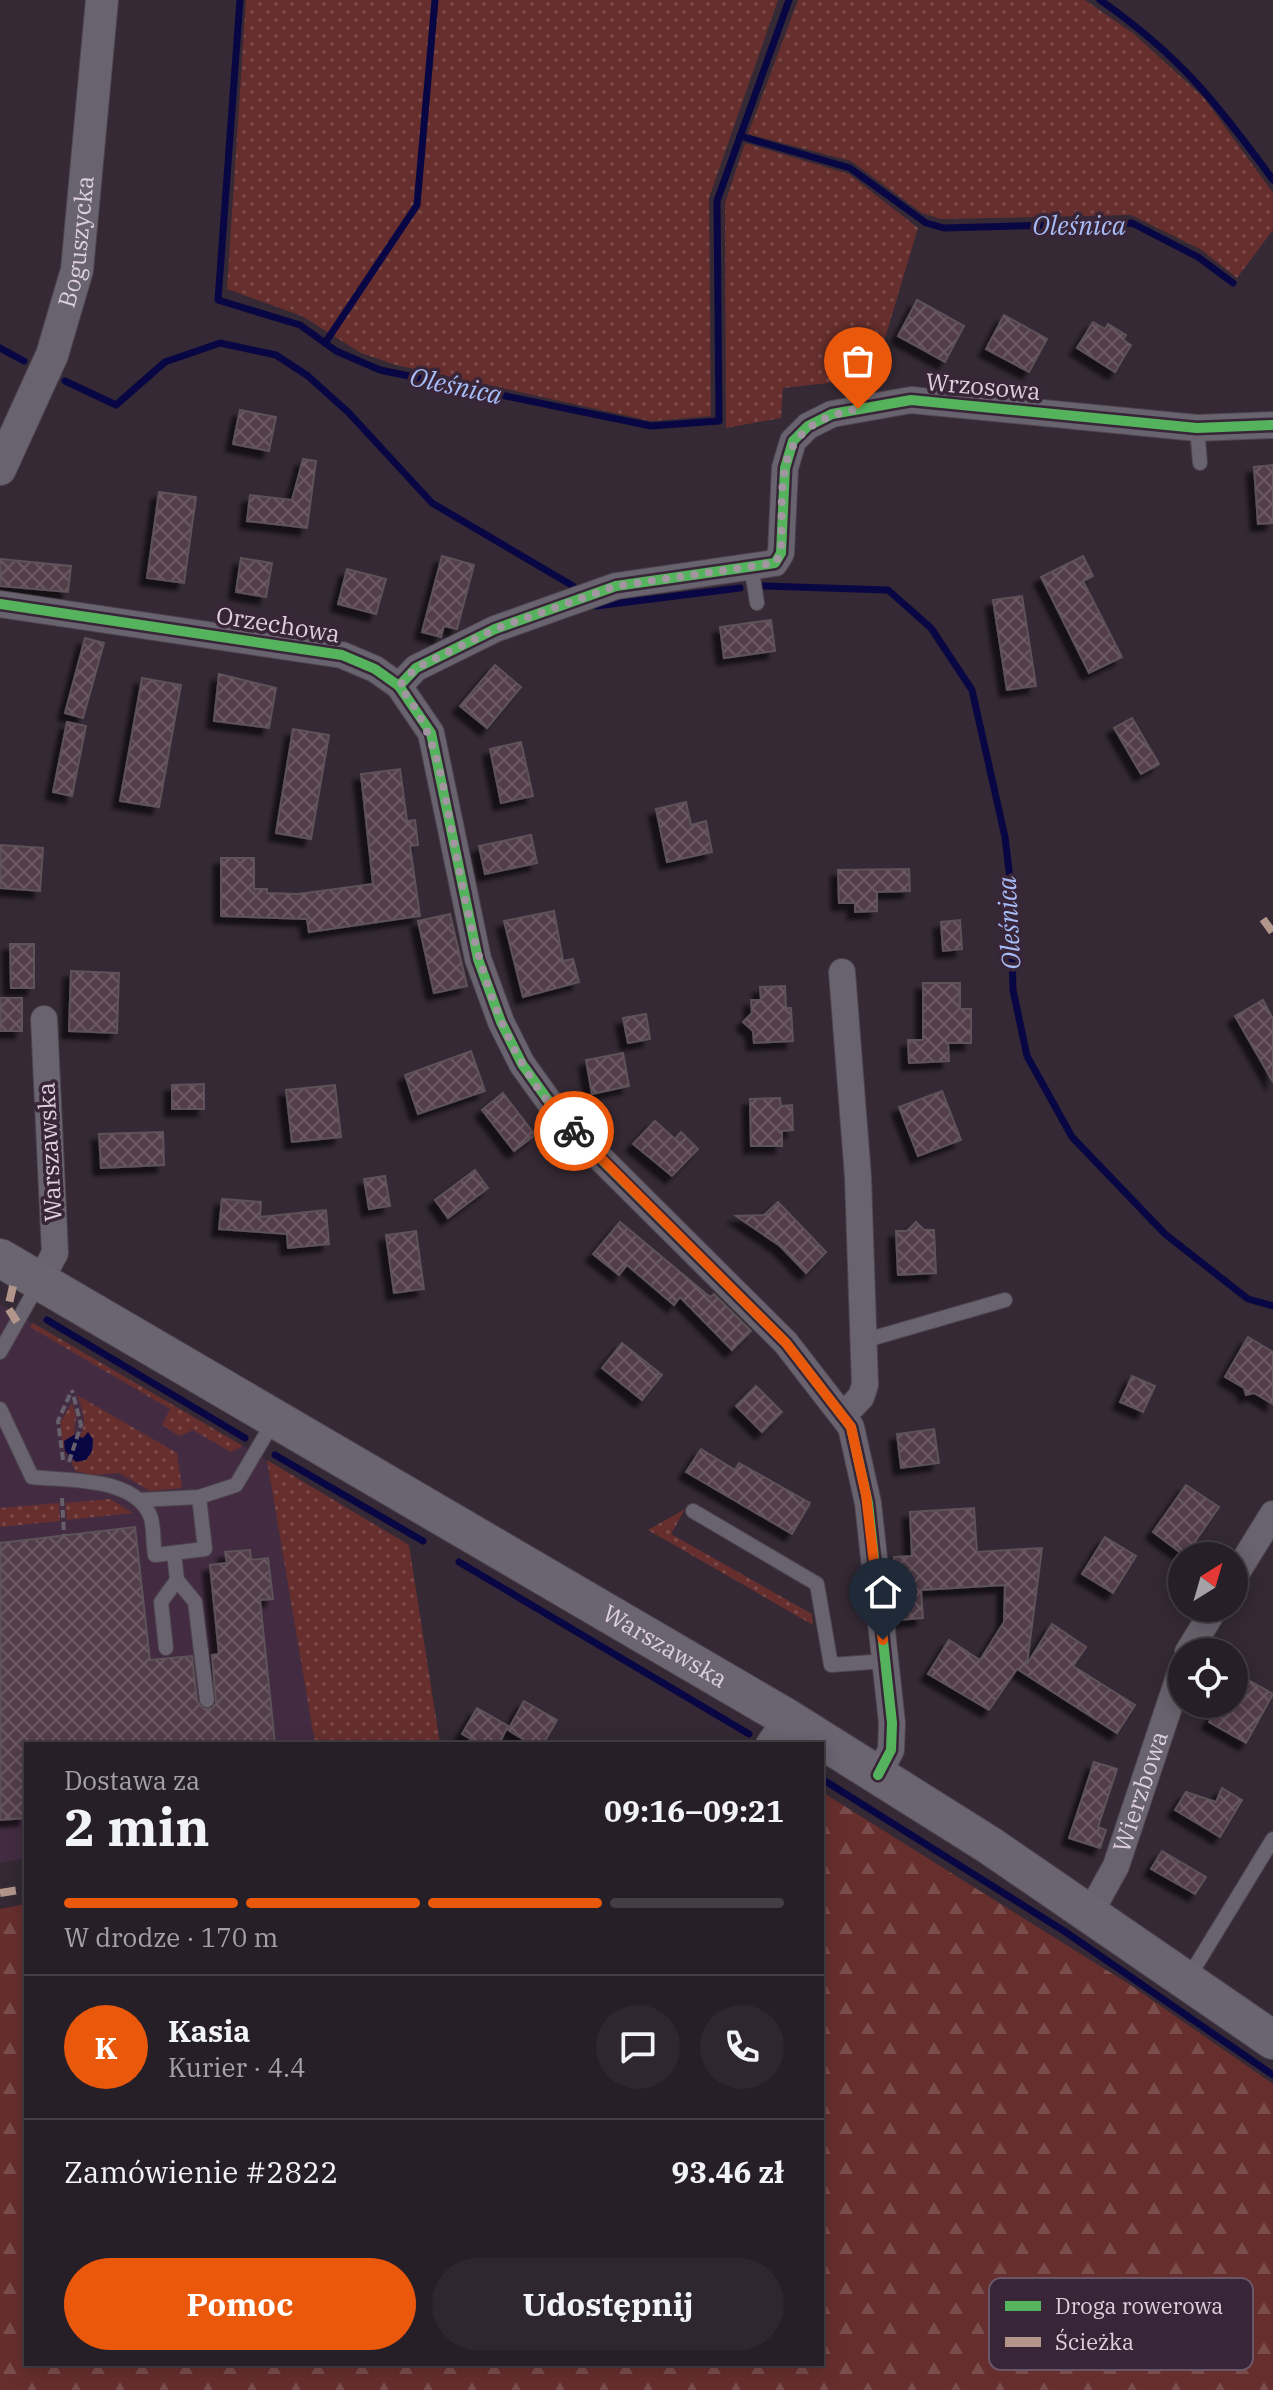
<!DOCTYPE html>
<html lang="pl">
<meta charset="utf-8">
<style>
:root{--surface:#271f27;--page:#2f272f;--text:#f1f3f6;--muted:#a4a2a7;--line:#433d44;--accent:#ea580c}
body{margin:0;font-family:"IBM Plex Serif",serif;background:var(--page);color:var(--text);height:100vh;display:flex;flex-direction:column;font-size:30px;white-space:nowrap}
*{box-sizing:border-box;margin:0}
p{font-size:26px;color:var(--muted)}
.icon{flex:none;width:44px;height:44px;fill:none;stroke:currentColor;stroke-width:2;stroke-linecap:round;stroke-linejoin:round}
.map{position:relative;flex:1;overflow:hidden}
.side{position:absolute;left:24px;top:1742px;width:800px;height:624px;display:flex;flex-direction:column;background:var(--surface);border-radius:0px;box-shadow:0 4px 20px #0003,0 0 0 2px var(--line)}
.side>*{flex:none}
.needle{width:52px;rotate:37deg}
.controls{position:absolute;left:1168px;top:1542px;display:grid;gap:16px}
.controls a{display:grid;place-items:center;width:80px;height:80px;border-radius:50%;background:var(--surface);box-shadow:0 4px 20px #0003,0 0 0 2px var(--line);font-size:40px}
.pin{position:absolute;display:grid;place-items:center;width:68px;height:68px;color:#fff;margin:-82px -34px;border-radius:50% 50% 50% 0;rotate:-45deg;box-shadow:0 0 8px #0007}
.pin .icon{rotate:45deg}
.courier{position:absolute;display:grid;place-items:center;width:80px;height:80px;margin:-40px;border:6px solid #ea580c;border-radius:50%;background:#fff;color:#222;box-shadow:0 2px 10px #0007}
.overview em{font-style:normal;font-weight:800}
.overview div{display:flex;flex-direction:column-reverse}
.overview{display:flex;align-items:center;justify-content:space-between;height:136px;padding:0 40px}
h1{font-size:52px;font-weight:800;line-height:60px}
.bar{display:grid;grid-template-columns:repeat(4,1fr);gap:12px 8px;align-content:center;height:96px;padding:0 40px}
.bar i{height:10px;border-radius:6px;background:var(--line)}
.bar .selected{background:var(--accent)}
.bar p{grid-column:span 4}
.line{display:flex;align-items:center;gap:20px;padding:0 40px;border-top:2px solid var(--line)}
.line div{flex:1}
.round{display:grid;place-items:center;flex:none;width:84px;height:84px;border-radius:42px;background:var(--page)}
.action{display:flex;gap:16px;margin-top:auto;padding:16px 40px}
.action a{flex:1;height:92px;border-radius:48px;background:var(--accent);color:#fff;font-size:32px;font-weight:800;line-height:92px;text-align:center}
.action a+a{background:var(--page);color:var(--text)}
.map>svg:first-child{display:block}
.built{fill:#432c42}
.grass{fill:url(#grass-dots)}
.forest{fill:url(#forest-firs)}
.water{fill:#090743}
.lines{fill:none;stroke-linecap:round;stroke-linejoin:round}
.stream{stroke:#090743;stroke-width:7}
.building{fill:url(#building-cross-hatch);stroke:#5d5259;stroke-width:2;filter:url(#shadow)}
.service-casing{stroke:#4e454e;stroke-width:16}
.minor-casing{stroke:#4e454e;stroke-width:28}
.tertiary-casing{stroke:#4e454e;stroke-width:34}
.secondary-casing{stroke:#4e454e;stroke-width:40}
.path{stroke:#67606b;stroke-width:4;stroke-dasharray:8 4;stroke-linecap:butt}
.service{stroke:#68636e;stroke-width:14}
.minor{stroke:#68636e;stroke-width:26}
.tertiary{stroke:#68636e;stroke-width:32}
.secondary{stroke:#6b6471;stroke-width:38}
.quiet{stroke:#b2968c;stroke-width:8;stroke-dasharray:16 8;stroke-linecap:butt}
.cycleway-casing{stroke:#382538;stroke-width:15}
.cycleway{stroke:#56b35d;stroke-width:10}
.done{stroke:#a296a1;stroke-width:8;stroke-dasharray:0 14.4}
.route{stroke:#ea580c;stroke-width:10}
.labels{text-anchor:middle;stroke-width:7;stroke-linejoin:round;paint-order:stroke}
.street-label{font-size:24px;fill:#ddd0dc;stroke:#382538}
.water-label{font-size:26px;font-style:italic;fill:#a7bdf7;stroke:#382538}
.key{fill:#382538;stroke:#6a5869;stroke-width:2}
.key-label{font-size:22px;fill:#ddd0dc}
</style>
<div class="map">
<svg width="1273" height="2390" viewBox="0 0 1273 2390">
<defs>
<pattern id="grass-dots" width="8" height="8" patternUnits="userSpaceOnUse" patternTransform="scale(2)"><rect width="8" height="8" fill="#662f2e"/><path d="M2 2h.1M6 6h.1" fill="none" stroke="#7b4c4c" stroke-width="1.8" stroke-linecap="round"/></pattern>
<pattern id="forest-firs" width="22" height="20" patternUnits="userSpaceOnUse" patternTransform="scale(2)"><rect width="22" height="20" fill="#662f2e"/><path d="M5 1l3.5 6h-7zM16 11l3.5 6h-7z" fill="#7b4c4c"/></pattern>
<pattern id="building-cross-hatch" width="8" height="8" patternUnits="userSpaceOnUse" patternTransform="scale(2)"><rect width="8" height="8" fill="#523e49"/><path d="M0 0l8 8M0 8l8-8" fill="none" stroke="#6a5963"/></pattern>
<filter id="shadow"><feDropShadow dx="-7" dy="7" stdDeviation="2" flood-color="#0009"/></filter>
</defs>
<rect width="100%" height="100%" fill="#342934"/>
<!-- built -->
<polygon class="built" points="0,1304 267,1460 315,1744 26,1744 26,1858 0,1863"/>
<!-- grass -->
<g class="grass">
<polygon points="246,0 778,0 709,198 711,416 651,421 396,365 361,353 302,316 227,289"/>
<polygon points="798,0 1085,0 1134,34 1204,98 1273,193 1273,230 1237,278 1200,249 1131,215 941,219 922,213 851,161 748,134"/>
<polygon points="745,143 849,174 918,228 873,378 783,388 781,418 726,428 725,203"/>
<polygon points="33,1323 243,1446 231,1452 193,1430 179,1436 162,1425 170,1409 30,1327"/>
<path d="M 77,1395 L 177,1453 L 182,1488 L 150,1491 L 119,1473 L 93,1475 L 76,1471 L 72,1464 L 74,1457 L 90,1456 L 94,1445 L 80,1436 C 88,1423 82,1408 77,1395 Z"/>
<polygon points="72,1403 76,1416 74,1435 64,1441 65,1460 60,1423"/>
<polygon points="267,1460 409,1545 440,1744 315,1744"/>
<polygon points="110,1499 133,1513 67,1520 65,1503"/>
<polygon points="59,1503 60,1521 0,1527 0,1508"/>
<polygon points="685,1509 671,1534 812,1614 813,1625 648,1530"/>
</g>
<!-- forest -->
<polygon class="forest" points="822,1792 1132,1986 1273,2084 1273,2390 0,2390 0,1909 26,1904 26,2364 822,2364"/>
<!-- water -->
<polygon class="water" points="88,1432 93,1439 92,1451 86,1460 76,1462 65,1451 64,1441 74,1435 83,1438"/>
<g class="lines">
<!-- stream -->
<g class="stream">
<polyline points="240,0 218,300 300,325 336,351 380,370 651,426 719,421 717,201 789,0"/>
<path d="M 1100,0 C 1179,55 1217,103 1273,180"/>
<polyline points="740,136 850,168 926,223 944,228 1132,223 1198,257 1233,283"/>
<polyline points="325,343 417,205 435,0"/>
<polyline points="0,348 24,361"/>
<polyline points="65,381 116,405 165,362 220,343 276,355 308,376 349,413 432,503 573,586"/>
<polyline points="764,586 888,590 931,628 972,690 1005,837 1010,879 1013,990 1027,1056 1072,1137 1165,1234 1248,1299 1273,1306"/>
<polyline points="596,606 740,588"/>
<polyline points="47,1320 245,1438"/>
<polyline points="275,1455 423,1541"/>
<polyline points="459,1562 749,1734"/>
<polyline points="822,1779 1064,1931 1273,2075"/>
</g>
</g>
<!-- building -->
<g class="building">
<polygon points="917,300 964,326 945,362 898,336"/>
<polygon points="1004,315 1047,339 1029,372 986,349"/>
<polygon points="1093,322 1105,329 1108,324 1126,335 1123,340 1131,345 1115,372 1077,348"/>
<polygon points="240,410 276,417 269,451 233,444"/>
<polygon points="303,459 316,461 307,528 247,521 250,495 292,500"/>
<polygon points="1273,465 1273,523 1258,524 1254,467"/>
<polygon points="159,492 196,497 184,583 147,578"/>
<polygon points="442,556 474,565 457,629 444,626 441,637 422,632"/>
<polygon points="1083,556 1093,576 1083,581 1122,657 1089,673 1041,577"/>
<polygon points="241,558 272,563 266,597 236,592"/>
<polygon points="0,559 71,566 68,592 0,586"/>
<polygon points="347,569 386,579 376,614 338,604"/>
<polygon points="1022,596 1036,686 1007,690 993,600"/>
<polygon points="771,620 775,651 724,658 720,627"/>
<polygon points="85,638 104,643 83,718 65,713"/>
<polygon points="495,665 521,687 487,728 460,706"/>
<polygon points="219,674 276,688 269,728 214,721"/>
<polygon points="142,678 181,685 159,807 120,801"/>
<polygon points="1132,718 1159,764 1141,774 1114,728"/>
<polygon points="67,722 86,726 72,796 53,792"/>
<polygon points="293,729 329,735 311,839 276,833"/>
<polygon points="521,742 533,796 501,803 490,749"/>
<polygon points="400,769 407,821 415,820 418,845 410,846 420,916 309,932 307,919 221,916 221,858 254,858 254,889 267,889 267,893 298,894 373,884 361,774"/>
<polygon points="686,802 691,825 706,821 712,852 667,862 656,809"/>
<polygon points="531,835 537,863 485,874 479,846"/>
<polygon points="0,845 43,848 40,891 0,888"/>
<polygon points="909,869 910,891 877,892 877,911 855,912 855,903 839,903 838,870"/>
<polygon points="554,911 563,961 573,959 579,982 523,997 504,921"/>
<polygon points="450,914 467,986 434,993 418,921"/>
<polygon points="960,920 962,949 943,951 941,922"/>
<polygon points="10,944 34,944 34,988 11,988"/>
<polygon points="71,971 119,973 117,1033 69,1031"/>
<polygon points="923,983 960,983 960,1009 971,1009 971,1043 948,1043 949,1061 909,1063 908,1040 923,1040"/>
<polygon points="785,986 786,1008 791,1008 793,1041 754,1043 753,1031 743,1022 752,1013 751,1000 761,1000 760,987"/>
<rect x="0" y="998" width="22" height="33"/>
<polygon points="1263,1000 1273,1019 1273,1082 1235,1016"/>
<polygon points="646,1014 650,1039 628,1043 623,1018"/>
<polygon points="471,1051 485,1091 418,1114 405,1075"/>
<polygon points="623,1053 629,1086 592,1094 586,1060"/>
<polygon points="204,1084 204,1109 172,1109 172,1085"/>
<polygon points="335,1085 341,1137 292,1142 286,1090"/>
<polygon points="942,1091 961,1140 918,1156 899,1107"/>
<polygon points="503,1093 535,1135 514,1151 482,1110"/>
<polygon points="780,1098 781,1106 792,1105 793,1130 782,1131 782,1146 751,1146 750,1099"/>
<polygon points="655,1121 675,1139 681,1132 698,1149 672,1176 633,1144"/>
<polygon points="163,1132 164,1165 101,1168 99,1134"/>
<polygon points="475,1170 488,1188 448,1218 435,1200"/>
<polygon points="385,1176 390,1206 369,1209 364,1179"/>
<polygon points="222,1199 261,1202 260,1217 326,1210 329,1244 288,1248 287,1234 219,1229"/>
<polygon points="778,1202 826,1252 806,1273 780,1246 736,1216 764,1215"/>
<polygon points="620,1222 710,1297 714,1294 751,1331 732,1350 680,1297 674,1305 627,1265 619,1275 593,1254"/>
<polygon points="916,1222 924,1230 934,1230 936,1273 898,1275 896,1231 907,1231"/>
<polygon points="416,1231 424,1289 394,1293 386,1235"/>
<polygon points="1248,1337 1273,1352 1273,1404 1254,1393 1246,1395 1244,1388 1225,1377"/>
<polygon points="622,1343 662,1375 642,1400 602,1368"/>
<polygon points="1132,1376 1155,1386 1143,1412 1120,1402"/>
<polygon points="756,1386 782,1412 762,1432 736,1406"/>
<polygon points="934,1429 939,1463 901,1468 897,1434"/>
<polygon points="701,1449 735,1470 739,1463 810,1503 792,1534 686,1472"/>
<polygon points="1186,1485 1219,1507 1185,1556 1153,1532"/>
<polygon points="974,1508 977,1552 1042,1548 1027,1664 1052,1624 1086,1647 1073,1666 1135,1705 1117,1733 1017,1669 989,1710 928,1674 949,1640 980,1660 1004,1622 1005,1585 921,1590 923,1618 898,1620 894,1557 912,1556 910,1512"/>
<polygon points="135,1527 150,1660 192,1656 197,1701 204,1709 212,1708 216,1703 212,1655 219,1654 210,1565 227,1563 225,1552 250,1550 251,1560 268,1558 273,1599 260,1600 275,1744 26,1744 26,1818 0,1820 0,1543"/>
<polygon points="1105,1537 1136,1556 1113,1593 1082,1574"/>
<polygon points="1234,1672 1273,1694 1246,1743 1209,1722 1219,1704 1234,1704"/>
<polygon points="524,1701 557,1720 543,1744 531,1744 508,1730"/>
<polygon points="477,1708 508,1726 499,1744 479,1744 462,1734"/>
<polygon points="1094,1762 1117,1769 1098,1827 1106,1830 1100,1848 1069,1838"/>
<polygon points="1222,1788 1242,1800 1220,1837 1175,1810 1186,1792 1216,1802"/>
<polygon points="1162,1851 1206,1877 1195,1894 1151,1869"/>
</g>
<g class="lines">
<defs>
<g id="service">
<polyline points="1197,428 1200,463"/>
<polyline points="751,565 757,603"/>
<polyline points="863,1341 1005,1300"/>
<polyline points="0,1352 40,1281"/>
<path d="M 0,1409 L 32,1477 C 66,1481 137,1476 151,1518 C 154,1529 153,1544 155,1555 L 205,1549 L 199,1497 L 140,1500"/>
<polyline points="199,1497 236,1485 275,1419"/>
<polyline points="693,1511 817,1584 831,1665 886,1661"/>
<polyline points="174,1553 177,1580 195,1602 207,1700"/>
<polyline points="166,1648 161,1602 177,1580"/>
<polyline points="1187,1980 1273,1839"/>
</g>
<g id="minor">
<polyline points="0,604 342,655 375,669 399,686 431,733 478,959 501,1022 522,1064 563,1121 786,1343 851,1427 868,1503 892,1723 891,1750 878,1775"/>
<polyline points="399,686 416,668 495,629 616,586 775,563 781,553 785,468 793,441 808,426 832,414 911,400 1197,428 1273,425"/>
<polyline points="842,972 858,1177 865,1385 861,1397 843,1416"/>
<polyline points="40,1281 55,1253 44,1019"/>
<polyline points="1234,1577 1273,1514"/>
<polyline points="1188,1652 1215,1608"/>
<polyline points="769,1744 787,1718"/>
<path id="s1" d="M 1090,1913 L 1116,1866 L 1182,1668"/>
</g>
<g id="tertiary">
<path id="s2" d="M 0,469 L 52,355 L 77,270 L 102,0"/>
</g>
<g id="secondary">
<path id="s3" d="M 0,1258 L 787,1718 L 989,1845 L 1273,2040"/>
</g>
</defs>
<!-- service casing -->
<use href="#service" class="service-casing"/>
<!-- minor casing -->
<use href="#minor" class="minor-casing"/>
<!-- tertiary casing -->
<use href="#tertiary" class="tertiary-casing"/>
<!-- secondary casing -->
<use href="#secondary" class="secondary-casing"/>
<!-- path -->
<g class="path">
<polyline points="63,1460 58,1421 71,1392"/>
<polyline points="69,1462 81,1425 72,1390"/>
<polyline points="62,1498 64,1535"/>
</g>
<!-- service -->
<use href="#service" class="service"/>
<!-- minor -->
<use href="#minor" class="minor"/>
<!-- tertiary -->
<use href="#tertiary" class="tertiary"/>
<!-- secondary -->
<use href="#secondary" class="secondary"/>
<!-- quiet -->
<g class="quiet">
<polyline points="1263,919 1273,933"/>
<polyline points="13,1286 8,1308 17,1322"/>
<polyline points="0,1893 26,1889"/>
</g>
<defs>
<g id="cycleway">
<polyline points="0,604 342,655 375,669 399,686 431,733 478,959 501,1022 522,1064 563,1121 786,1343 851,1427 868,1503 892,1723 891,1750 878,1775"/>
<polyline points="399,686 416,668 495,629 616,586 775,563 781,553 785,468 793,441 808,426 832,414 911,400 1197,428 1273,425"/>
</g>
</defs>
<!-- cycleway casing -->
<use href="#cycleway" class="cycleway-casing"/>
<!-- cycleway -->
<use href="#cycleway" class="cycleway"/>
</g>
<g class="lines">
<!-- done -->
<path class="done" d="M 574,1131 C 494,1052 473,944 453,838 C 442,781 437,731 399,686 L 416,668 L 495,629 L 616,586 L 775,563 L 781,553 C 784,479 769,425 858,409"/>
<!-- route -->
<polyline class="route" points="574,1131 786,1343 851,1427 866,1495 883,1640"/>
</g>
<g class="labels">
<!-- street labels -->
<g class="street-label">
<text dy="8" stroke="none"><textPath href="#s2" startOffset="242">Boguszycka</textPath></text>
<text transform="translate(983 387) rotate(5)" y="8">Wrzosowa</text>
<text transform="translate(278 625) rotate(9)" y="8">Orzechowa</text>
<text transform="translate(50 1152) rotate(-93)" y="8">Warszawska</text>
<text dy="8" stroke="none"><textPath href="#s3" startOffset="770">Warszawska</textPath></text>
<text dy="8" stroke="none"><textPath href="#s1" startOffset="132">Wierzbowa</textPath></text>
</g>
<!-- water labels -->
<g class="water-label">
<text x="1079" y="235">Oleśnica</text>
<text transform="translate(456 386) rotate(12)" y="9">Oleśnica</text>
<text transform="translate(1009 923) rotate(-93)" y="9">Oleśnica</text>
</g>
</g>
<!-- legend -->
<rect x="989" y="2278" width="264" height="92" rx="12" class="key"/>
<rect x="1005" y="2301" width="36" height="10" fill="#56b35d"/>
<rect x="1005" y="2337" width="36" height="10" fill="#b2968c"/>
<g class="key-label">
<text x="1055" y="2314">Droga rowerowa</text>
<text x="1055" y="2350">Ścieżka</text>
</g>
</svg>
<div class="controls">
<a><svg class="needle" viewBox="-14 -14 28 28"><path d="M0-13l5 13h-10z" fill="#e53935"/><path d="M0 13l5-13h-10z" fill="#a4a2a7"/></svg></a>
<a><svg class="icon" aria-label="locate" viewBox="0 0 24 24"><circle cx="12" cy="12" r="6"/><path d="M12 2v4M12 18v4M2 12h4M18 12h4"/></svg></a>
</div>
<div class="pin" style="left:858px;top:409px;background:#ea580c"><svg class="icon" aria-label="bag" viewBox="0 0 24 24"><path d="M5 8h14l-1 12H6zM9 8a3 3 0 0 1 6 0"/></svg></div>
<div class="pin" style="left:883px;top:1640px;background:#1f2937"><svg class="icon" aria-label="home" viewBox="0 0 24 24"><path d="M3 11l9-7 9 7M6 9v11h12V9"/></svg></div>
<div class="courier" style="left:574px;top:1131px"><svg class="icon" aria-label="bike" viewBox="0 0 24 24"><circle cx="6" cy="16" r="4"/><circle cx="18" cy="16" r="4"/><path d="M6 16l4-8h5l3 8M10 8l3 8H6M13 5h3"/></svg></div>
<section class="side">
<div class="overview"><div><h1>2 min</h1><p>Dostawa za</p></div><em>09:16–09:21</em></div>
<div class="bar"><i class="selected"></i><i class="selected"></i><i class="selected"></i><i></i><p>W drodze · 170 m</p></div>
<div class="line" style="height:144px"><b class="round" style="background:var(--accent);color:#fff">K</b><div><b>Kasia</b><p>Kurier · 4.4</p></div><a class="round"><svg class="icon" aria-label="chat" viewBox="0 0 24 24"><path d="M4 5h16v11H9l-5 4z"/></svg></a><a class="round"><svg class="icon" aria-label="phone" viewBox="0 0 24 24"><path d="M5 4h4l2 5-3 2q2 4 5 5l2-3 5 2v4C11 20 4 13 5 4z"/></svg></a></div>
<div class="line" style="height:104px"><div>Zamówienie #2822</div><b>93.46 zł</b></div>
<div class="action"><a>Pomoc</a><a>Udostępnij</a></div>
</section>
</div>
